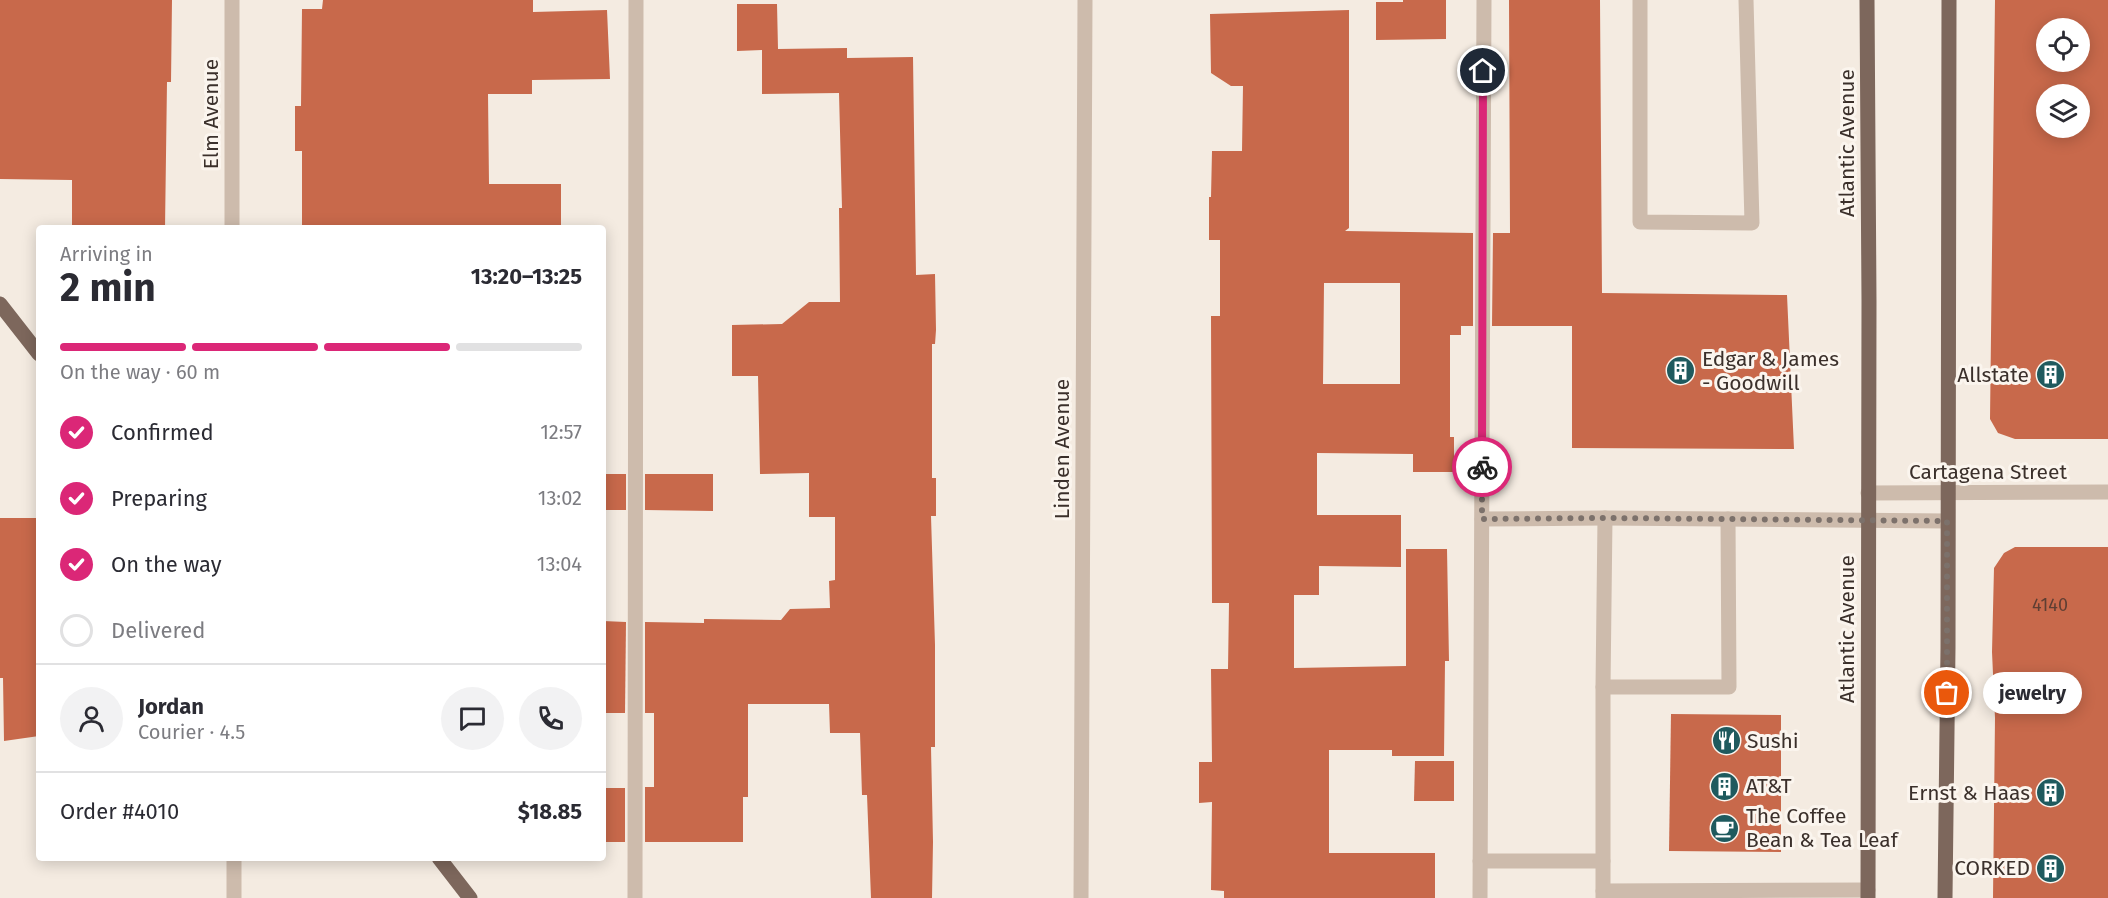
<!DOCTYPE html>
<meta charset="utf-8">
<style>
:root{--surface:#fff;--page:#f2f2f3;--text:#2b2b33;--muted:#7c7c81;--line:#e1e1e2;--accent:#db2777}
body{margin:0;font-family:"Fira Sans",sans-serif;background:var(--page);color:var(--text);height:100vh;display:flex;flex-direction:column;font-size:22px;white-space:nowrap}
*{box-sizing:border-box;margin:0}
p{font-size:20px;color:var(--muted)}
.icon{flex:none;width:33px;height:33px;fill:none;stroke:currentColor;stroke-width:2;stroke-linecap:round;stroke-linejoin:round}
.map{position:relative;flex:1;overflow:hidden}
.drawer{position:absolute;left:36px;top:225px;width:570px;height:636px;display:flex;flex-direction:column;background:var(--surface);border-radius:6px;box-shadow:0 3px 15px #0003}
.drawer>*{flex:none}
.buttons{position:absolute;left:2036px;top:18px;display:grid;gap:12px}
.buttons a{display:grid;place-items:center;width:54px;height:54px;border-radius:50%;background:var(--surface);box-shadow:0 3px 15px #0003;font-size:30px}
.pin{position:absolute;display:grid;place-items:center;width:51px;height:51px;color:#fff;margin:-26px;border:3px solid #fff;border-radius:50%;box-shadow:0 2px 6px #0007}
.courier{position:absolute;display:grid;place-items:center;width:60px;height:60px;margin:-30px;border:4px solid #db2777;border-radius:50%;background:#fff;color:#222;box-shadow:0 2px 8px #0007}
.bubble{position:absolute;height:42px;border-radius:21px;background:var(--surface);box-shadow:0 3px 15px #0003;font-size:20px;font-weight:700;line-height:42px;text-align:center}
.head em{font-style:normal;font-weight:700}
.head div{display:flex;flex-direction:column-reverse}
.head{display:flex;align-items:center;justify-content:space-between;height:102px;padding:0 24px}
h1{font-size:39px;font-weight:700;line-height:45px}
.bar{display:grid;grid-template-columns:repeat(4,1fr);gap:9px 6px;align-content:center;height:72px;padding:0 24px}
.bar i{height:8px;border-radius:4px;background:var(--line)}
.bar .selected{background:var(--accent)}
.bar p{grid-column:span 4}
.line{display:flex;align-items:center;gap:15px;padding:0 24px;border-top:2px solid var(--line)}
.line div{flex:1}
.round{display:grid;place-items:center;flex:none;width:63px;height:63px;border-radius:32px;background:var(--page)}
ol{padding:0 24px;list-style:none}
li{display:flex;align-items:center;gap:18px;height:66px}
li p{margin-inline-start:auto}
li .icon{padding:6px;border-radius:50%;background:var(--accent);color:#fff;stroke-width:4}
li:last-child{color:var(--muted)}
li i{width:33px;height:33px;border:3px solid var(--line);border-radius:50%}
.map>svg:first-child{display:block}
.building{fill:#c8694b;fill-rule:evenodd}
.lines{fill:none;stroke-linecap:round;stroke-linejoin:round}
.minor{stroke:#cdbbac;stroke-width:15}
.major{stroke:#7d675c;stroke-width:15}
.done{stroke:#7c716b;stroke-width:6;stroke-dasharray:0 10.8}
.route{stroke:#db2777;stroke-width:8}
.labels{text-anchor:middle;stroke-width:6;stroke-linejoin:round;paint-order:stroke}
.number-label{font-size:18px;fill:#5e3e33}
.street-label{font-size:21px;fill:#3b302b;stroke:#fbf5ee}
.poi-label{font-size:21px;fill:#3b302b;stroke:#fbf5ee;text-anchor:start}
</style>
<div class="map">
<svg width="2108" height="898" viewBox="0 0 2108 898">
<rect width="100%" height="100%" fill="#f4ebe1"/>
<!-- building -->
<g class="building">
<polygon points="0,0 172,0 171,82 167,82 165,228 72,228 72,180 0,179"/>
<polygon points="323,0 533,0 533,12 607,10 610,79 532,80 532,94 488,94 489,184 561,184 561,228 302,228 302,151 295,151 295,106 301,106 302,9 322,9"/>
<polygon points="1403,0 1446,0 1446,39 1376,40 1376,2 1403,2"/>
<polygon points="1509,0 1600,0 1602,293 1787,295 1794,449 1572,448 1572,326 1492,326 1493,233 1510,233"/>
<path d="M 1995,0 L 2108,0 L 2108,439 L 2015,439 L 1998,433 L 1990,419 ZM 2046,28 L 2079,28 L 2079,62 L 2046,62 ZM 2046,94 L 2079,94 L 2079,128 L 2046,128 Z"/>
<polygon points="737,4 777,4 778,49 847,48 847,58 913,57 916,275 935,274 936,330 935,344 932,344 932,478 936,478 936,516 931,516 935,645 935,747 931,747 933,842 932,898 871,898 867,795 862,795 860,733 830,733 829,704 748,704 748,797 743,797 743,842 645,842 645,787 654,787 654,713 645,713 645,622 704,623 704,619 781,620 790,609 830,608 829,581 835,580 835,517 809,517 809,473 760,474 758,376 732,376 732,325 782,324 809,302 840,302 839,208 842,208 839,93 762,94 762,50 737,51"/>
<path d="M 1349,10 L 1349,228 L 1345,231 L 1473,233 L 1473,326 L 1461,326 L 1461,335 L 1450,335 L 1450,437 L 1454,437 L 1454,472 L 1413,472 L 1413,454 L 1317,453 L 1317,515 L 1401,515 L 1401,567 L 1319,566 L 1319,595 L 1294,595 L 1294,668 L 1406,666 L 1406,549 L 1447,549 L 1449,661 L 1445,661 L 1444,756 L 1392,756 L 1392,750 L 1329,750 L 1329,853 L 1435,853 L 1435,898 L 1224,898 L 1224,891 L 1211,890 L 1212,802 L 1199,803 L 1199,762 L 1212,762 L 1211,669 L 1228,669 L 1229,603 L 1212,603 L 1211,316 L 1220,316 L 1220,240 L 1209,240 L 1209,197 L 1211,197 L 1212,151 L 1242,151 L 1243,86 L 1231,86 L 1211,73 L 1210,14 ZM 1324,283 L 1400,283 L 1400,384 L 1323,384 Z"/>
<rect x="603" y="474" width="23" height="36"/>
<polygon points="645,474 713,474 713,511 645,510"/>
<polygon points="0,518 39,518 39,736 4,741 3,678 0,678"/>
<polygon points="2015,547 2108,547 2108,898 1993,898 1995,718 1992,652 1994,568 2004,553"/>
<polygon points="603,621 626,622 625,713 603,713"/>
<polygon points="1671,714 1781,715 1781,852 1669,851"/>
<polygon points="1415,761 1454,761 1454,801 1414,801"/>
<rect x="603" y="788" width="22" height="54"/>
</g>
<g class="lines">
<!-- minor -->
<g class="minor">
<polyline points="232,0 232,228"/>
<polyline points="1640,0 1640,222 1752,223 1746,0"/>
<polyline points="1868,493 2108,492"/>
<polyline points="1482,519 1605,518 1947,521"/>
<polyline points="1603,687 1729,687 1728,519"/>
<polyline points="234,858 234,898"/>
<polyline points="1480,861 1603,861"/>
<polyline points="1603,891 1868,890"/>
<polyline points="635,898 636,0"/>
<polyline points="1081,898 1085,0"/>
<polyline points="1480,898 1484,0"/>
<polyline points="1603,898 1603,687 1605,518"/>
</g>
<!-- major -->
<g class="major">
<polyline points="1867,0 1869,301 1868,898"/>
<polyline points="0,304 39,354"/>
<polyline points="439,858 470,898"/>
<polyline points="1945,898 1948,648 1949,0"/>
</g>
</g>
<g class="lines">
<!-- done -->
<polyline class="done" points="1482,467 1482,519 1605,518 1947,521 1947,693"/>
<!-- route -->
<polyline class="route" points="1482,467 1483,71"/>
</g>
<!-- icons -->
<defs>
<symbol id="building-disc" viewBox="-11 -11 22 22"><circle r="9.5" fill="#1f5a5e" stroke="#fbf5ee"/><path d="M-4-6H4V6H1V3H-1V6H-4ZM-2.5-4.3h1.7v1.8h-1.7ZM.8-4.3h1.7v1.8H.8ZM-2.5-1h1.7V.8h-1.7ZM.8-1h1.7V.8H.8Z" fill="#fff"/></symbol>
<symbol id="restaurant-disc" viewBox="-11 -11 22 22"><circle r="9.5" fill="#1f5a5e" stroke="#fbf5ee"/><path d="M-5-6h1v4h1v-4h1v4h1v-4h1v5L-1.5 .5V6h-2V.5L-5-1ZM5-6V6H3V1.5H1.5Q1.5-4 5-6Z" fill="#fff"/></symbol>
<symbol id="cafe-disc" viewBox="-11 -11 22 22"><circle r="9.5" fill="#1f5a5e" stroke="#fbf5ee"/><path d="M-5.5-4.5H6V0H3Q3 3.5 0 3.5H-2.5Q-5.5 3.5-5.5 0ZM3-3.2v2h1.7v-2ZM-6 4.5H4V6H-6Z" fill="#fff"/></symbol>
</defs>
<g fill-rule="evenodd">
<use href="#building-disc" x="1664" y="354" width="33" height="33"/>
<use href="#building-disc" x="2034" y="358" width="33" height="33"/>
<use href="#restaurant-disc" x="1710" y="724" width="33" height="33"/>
<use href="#building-disc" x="1708" y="770" width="33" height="33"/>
<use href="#building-disc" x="2034" y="776" width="33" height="33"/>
<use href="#cafe-disc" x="1708" y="812" width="33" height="33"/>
<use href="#building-disc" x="2034" y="852" width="33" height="33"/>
</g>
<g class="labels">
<!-- number labels -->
<g class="number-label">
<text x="2050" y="611">4140</text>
</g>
<!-- street labels -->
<g class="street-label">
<text transform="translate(211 114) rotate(-90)" y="7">Elm Avenue</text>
<text transform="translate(1847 143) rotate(-90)" y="7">Atlantic Avenue</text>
<text transform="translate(1062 449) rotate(-90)" y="7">Linden Avenue</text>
<text x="1988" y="479">Cartagena Street</text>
<text transform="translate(1847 629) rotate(-90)" y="7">Atlantic Avenue</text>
</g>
<!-- poi labels -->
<g class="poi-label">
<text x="1702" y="366">Edgar &amp; James<tspan x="1702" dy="24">- Goodwill</tspan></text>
<text x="2029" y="382" text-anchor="end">Allstate</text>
<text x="1747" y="748">Sushi</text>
<text x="1746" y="793">AT&amp;T</text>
<text x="2030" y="800" text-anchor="end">Ernst &amp; Haas</text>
<text x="1746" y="823">The Coffee<tspan x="1746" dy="24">Bean &amp; Tea Leaf</tspan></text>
<text x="2030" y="875" text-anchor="end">CORKED</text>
</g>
</g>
</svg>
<div class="buttons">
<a><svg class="icon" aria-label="locate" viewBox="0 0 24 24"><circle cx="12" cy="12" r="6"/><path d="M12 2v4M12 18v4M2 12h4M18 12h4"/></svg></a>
<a><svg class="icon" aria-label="layers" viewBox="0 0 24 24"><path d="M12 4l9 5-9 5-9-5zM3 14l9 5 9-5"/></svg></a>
</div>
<div class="pin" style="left:1947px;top:693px;background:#ea580c"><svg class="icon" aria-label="bag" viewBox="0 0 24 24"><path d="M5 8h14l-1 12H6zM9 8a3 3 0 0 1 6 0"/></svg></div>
<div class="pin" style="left:1483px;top:71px;background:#1f2937"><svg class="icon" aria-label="home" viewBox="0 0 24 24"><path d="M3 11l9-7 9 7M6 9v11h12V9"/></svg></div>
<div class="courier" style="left:1482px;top:467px"><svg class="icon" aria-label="bike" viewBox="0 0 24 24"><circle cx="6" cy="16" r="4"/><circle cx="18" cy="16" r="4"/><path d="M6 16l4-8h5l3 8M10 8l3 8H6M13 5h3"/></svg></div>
<div class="bubble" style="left:1983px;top:672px;width:99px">jewelry</div>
<section class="drawer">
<div class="head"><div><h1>2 min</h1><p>Arriving in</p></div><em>13:20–13:25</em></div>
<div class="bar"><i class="selected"></i><i class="selected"></i><i class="selected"></i><i></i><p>On the way · 60 m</p></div>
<ol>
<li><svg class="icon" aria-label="check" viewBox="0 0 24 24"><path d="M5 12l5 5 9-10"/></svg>Confirmed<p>12:57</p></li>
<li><svg class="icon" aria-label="check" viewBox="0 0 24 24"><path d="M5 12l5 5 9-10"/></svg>Preparing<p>13:02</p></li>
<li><svg class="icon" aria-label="check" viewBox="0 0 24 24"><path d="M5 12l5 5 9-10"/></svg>On the way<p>13:04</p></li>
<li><i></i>Delivered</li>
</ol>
<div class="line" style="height:108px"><a class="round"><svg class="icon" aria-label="person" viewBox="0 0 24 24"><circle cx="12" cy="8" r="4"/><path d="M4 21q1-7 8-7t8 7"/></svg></a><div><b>Jordan</b><p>Courier · 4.5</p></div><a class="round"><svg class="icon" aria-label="chat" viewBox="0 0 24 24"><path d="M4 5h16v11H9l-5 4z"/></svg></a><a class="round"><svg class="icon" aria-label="phone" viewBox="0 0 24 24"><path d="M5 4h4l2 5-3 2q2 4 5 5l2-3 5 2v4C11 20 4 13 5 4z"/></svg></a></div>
<div class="line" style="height:78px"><div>Order #4010</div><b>$18.85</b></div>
</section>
</div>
